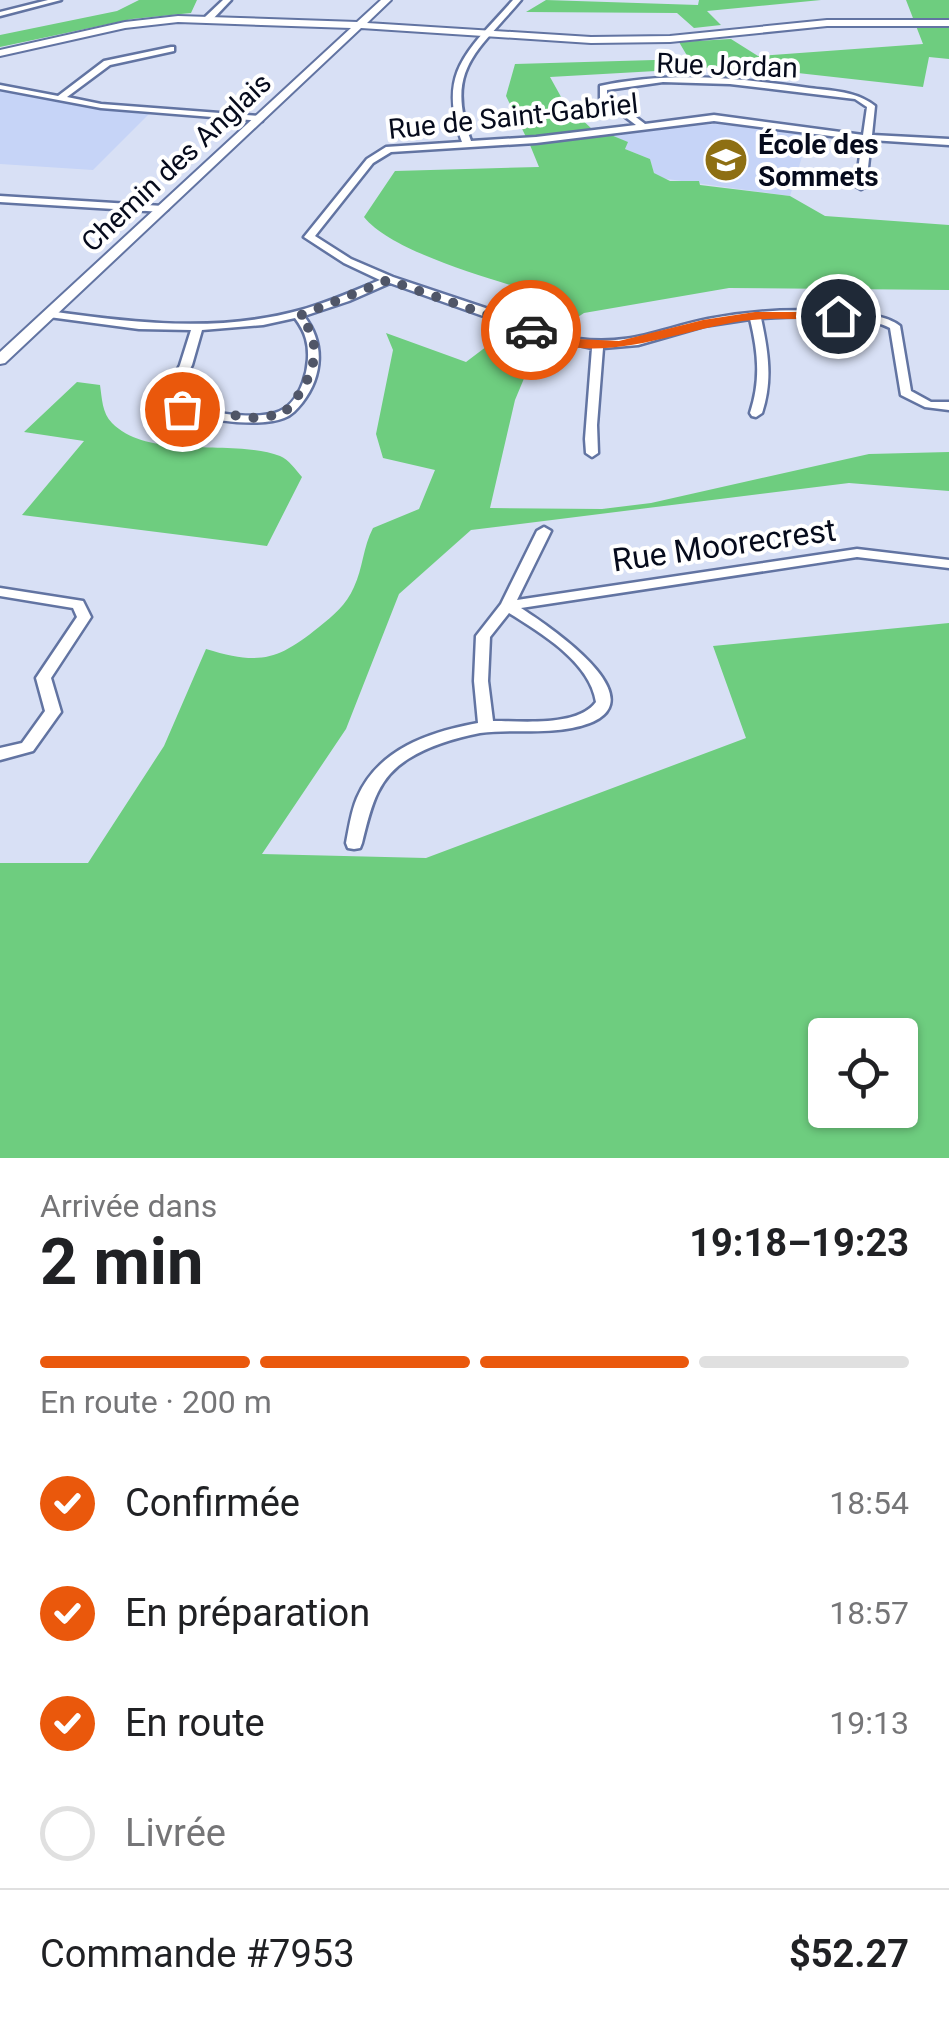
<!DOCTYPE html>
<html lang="fr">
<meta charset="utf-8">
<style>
:root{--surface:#fff;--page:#f6f6f6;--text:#202124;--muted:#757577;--line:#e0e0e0;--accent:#ea580c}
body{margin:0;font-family:Roboto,sans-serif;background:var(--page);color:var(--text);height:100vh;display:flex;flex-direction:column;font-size:38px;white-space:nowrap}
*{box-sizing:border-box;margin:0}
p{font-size:32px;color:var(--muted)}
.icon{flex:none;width:55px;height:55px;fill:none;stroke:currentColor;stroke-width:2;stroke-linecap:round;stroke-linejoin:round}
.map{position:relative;height:1158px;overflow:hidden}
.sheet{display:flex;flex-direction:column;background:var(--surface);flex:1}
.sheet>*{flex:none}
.controls{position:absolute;left:808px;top:1018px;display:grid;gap:20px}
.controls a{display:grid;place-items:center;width:110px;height:110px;border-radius:10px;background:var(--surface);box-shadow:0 2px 8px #0004;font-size:50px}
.pin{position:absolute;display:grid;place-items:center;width:85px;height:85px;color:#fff;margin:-42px;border:5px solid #fff;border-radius:50%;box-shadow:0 2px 10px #0007}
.courier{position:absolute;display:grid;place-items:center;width:100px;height:100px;margin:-50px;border:8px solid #ea580c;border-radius:50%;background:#fff;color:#222;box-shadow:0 2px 12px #0007}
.head em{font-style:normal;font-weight:700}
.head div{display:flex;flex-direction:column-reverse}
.head{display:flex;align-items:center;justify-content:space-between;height:170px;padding:0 40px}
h1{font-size:65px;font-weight:700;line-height:75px}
.bar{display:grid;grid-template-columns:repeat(4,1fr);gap:15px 10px;align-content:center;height:120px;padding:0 40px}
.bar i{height:12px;border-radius:8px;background:var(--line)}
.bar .active{background:var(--accent)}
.bar p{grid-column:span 4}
.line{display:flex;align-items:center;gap:25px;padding:0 40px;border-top:2px solid var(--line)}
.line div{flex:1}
ol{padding:0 40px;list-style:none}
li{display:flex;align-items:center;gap:30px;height:110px}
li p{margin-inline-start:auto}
li .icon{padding:10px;border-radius:50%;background:var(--accent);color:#fff;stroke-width:4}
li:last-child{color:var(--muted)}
li i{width:55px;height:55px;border:5px solid var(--line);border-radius:50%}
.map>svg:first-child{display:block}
.built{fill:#c6d4f7}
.green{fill:#6ecd7f;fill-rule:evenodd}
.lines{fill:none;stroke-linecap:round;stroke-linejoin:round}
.minor-casing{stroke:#6274a2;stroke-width:5}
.tertiary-casing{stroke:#6274a2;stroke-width:4}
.minor{fill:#fff;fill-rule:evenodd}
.tertiary{fill:#fff;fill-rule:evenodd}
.route{fill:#ea580c}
.done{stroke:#505668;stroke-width:10;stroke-dasharray:0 18}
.labels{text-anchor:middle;stroke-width:8;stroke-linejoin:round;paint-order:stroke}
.far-street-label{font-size:28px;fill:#060b1c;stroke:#fff}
.far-poi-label{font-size:28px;font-weight:bold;fill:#060b1c;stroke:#fff;text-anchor:start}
.street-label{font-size:32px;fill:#060b1c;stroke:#fff}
</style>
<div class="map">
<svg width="949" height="1158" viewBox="0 0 949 1158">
<rect width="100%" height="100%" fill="#d8e0f5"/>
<!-- built -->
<g class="built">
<polygon points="0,87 101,106 152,111 93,170 0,164"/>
<polygon points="715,124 809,134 790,196 660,178 654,173 650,159 625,149 627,142 611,135"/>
</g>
<!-- green -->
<g class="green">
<polygon points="139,0 197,0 191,13 132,19 0,47 0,35 117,11"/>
<polygon points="546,0 698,5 699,0 821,0 707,11 721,25 694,28 677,13 526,12"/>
<polygon points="906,0 949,0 949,59 929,57 923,87 744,67 739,78 711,75 709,68 550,77 565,104 592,129 526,137 506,96 515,64 689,59 679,42 731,39 758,56 923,44"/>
<path d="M 611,135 L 628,142 L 625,149 L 650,159 L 654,173 L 670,181 L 699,181 L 700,185 L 790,196 L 825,216 L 949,225 L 949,290 L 729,288 L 584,313 L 558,330 L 513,311 L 533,292 C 489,278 392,252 364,217 L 395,171 L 539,167 L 530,145 Z"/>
<path d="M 507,331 L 538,345 L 515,400 L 490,508 L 602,509 L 651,503 L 869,454 L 949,452 L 949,491 L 849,483 L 471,530 L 399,594 L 346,729 L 262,854 L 426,858 L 746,738 L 713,646 L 949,623 L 949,1158 L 0,1158 L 0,863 L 88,863 L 164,746 L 206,649 C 259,665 277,661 319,627 C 334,615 346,605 354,587 C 363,568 363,547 373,528 L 419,509 L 435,470 L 383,458 L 376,434 L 393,350 L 386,333 L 466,362 ZM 825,1035 L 900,1035 L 900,1110 L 825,1110 Z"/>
<path d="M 77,382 L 100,385 C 102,398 102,413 112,423 C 150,461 231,438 280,456 C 288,459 296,470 302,477 L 267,546 L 22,515 L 84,441 L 24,432 Z"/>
</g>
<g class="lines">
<defs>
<g id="minor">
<polygon points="48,0 61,0 0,16 0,12"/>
<polygon points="223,0 231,0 211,21 205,21 205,17"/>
<path d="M 513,0 L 521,0 C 478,51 444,69 471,141 L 536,137 L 636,125 L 600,98 L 600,86 C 670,71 739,78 809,88 C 833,91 856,91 875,106 L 872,135 L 949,139 L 949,145 L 871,140 L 866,186 L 861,189 L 856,186 L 862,140 L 714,121 L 536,143 L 391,152 L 373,163 L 315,236 L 351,259 L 393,277 L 578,339 C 630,346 659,329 708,319 C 754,310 802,308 849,313 C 866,315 886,315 900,326 L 911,391 L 931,402 L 949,402 L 949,410 L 925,407 L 901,395 L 890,328 C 862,313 793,316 761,318 C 768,351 773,380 762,413 L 756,417 L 752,416 L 750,413 C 761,380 758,352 750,319 L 704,326 L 638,345 L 603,348 L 597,425 L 598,453 L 592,457 L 586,453 L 585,439 L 592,348 L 540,336 L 390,283 L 349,301 L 304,316 C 325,343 323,376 302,403 C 297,409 292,415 284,418 C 258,429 183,419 162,401 L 180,365 L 191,330 L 139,329 L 49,317 L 44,314 L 49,311 C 133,323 218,333 301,310 C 329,302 354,291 380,280 L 344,263 L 304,237 L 367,159 L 386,147 L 462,142 C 436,71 469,50 513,0 ZM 663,82 L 730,84 L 855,99 L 867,107 L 863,135 L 714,115 L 645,124 L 607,95 L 607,90 ZM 295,318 C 300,325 304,331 306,339 C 313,363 302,405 275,413 C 251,420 196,412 174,400 L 192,365 L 202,330 L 263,325 Z"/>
<polygon points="171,47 174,47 174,51 110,65 67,97 101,104 259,116 262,117 262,121 101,108 0,89 0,85 58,96 104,61"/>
<polygon points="0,196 163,206 168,209 163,212 0,202"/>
<path d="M 544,527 L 551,531 L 517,600 L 857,549 L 949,560 L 949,568 L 857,557 L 521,608 C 555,630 670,709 572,728 C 542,734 511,729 480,733 C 455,738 430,745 408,759 C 376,779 371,808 362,843 L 360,848 L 354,849 L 348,848 L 346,843 C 349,828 351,812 357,798 C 378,749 429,732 478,723 L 474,681 L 476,636 L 501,604 L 537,531 ZM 509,613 C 541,633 590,662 596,702 C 578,727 522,721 493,721 L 488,681 L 490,637 Z"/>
<polygon points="0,588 83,601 91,617 51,678 61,712 58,716 33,751 0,760 0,748 22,743 45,711 36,678 77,617 73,608 0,596"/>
</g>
<polygon id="tertiary" points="381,0 391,0 367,23 591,37 670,36 827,20 949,20 949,26 827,26 670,42 591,43 361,28 5,363 0,364 0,352 351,28 178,22 125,28 0,56 0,50 125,22 178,16 357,22"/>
</defs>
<!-- minor casing -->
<use href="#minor" class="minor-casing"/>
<!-- tertiary casing -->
<use href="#tertiary" class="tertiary-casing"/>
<!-- minor -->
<use href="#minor" class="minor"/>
<!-- tertiary -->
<use href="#tertiary" class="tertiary"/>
</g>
<!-- route -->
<path class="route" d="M 755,312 L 838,312 L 844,316 L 838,320 C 810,320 780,317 752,320 C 679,327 593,374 524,330 L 531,326 L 577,339 L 619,341 L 703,320 Z"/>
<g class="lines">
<!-- done -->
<path class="done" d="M 182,409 L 256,418 L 283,414 C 308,388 330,347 299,316 L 388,280 L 531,330"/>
</g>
<!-- icons -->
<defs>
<symbol id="school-disc" viewBox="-11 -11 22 22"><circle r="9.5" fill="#8e6f13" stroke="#fff"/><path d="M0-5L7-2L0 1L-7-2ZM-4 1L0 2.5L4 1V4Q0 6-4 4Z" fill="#fff"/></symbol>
</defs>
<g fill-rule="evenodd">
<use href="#school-disc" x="701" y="135" width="50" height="50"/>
</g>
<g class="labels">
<!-- far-street labels -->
<g class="far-street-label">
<text transform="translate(727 65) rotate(2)" y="10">Rue Jordan</text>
<text transform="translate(513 116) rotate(-6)" y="10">Rue de Saint-Gabriel</text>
<text transform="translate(176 162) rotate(-43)" y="10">Chemin des Anglais</text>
</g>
<!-- far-poi labels -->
<g class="far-poi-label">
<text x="758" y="154">École des<tspan x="758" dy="32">Sommets</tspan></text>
</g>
<!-- street labels -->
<g class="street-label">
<text transform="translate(724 545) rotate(-8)" y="11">Rue Moorecrest</text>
</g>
</g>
</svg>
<div class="controls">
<a><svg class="icon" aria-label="locate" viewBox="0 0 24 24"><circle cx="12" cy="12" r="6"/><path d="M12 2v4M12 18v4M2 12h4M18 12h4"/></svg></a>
</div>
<div class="pin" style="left:182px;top:409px;background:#ea580c"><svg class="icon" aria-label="bag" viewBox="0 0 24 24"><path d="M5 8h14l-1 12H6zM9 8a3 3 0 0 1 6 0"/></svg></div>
<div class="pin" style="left:838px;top:316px;background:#1f2937"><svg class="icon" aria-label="home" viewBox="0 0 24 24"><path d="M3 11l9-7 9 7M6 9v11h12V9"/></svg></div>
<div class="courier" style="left:531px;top:330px"><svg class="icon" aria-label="car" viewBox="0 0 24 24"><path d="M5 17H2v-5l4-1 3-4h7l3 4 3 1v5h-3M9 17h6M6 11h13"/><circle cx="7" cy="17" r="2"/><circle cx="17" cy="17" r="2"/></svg></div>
</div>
<section class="sheet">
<div class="head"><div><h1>2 min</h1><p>Arrivée dans</p></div><em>19:18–19:23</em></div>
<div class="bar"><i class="active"></i><i class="active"></i><i class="active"></i><i></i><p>En route · 200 m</p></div>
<ol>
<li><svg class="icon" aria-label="check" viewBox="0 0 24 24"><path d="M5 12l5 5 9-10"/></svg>Confirmée<p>18:54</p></li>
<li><svg class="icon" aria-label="check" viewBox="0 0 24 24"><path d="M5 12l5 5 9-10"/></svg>En préparation<p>18:57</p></li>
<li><svg class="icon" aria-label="check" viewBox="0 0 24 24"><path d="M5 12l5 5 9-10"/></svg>En route<p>19:13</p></li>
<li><i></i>Livrée</li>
</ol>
<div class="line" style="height:130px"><div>Commande #7953</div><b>$52.27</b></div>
</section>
